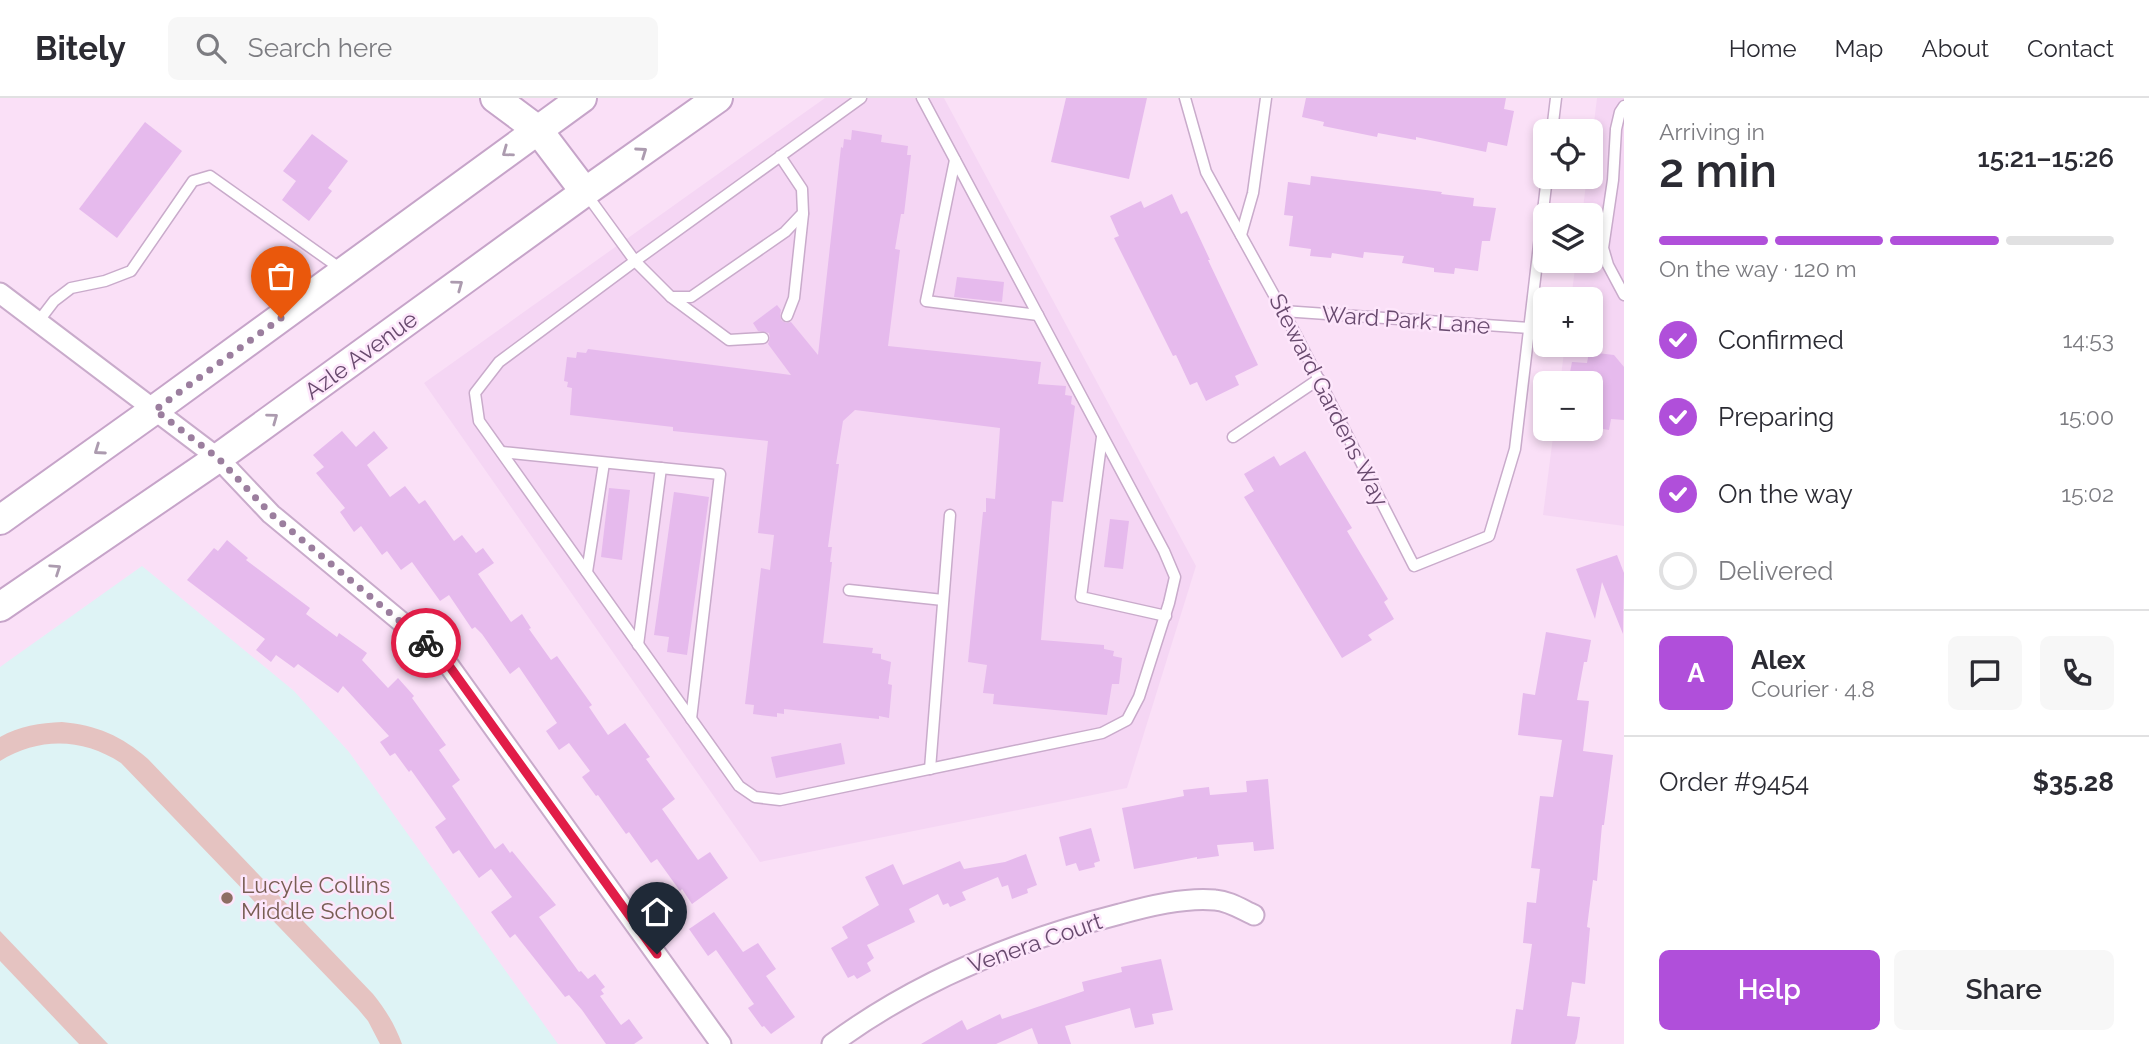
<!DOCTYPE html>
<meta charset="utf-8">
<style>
:root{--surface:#fff;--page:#f7f7f7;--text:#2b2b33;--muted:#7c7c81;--line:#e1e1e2;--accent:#b04fda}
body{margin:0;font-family:Raleway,sans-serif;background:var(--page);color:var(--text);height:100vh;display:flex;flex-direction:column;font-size:26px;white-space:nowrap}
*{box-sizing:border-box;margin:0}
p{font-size:23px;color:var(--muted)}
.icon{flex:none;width:38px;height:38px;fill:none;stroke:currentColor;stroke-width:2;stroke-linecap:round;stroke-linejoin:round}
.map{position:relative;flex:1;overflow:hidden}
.details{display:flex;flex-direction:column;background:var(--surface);width:525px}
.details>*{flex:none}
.controls{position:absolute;left:1533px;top:21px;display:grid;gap:14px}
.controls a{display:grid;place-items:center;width:70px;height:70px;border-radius:10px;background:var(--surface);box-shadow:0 4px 10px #0003;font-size:35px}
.pin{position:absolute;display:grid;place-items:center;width:60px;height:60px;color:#fff;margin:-72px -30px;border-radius:50% 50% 50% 0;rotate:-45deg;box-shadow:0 0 7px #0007}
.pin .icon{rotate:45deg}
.courier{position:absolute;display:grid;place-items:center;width:70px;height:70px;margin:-35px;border:5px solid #e11d48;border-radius:50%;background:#fff;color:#222;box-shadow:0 2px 9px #0007}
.summary em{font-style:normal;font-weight:600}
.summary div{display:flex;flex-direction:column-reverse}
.summary{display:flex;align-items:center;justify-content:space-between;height:119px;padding:0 35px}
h1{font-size:46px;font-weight:600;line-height:52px}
.bar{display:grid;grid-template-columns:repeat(4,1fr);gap:10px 7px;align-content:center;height:84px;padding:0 35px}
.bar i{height:9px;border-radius:5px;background:var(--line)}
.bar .active{background:var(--accent)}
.bar p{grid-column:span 4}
.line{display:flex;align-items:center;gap:18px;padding:0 35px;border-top:2px solid var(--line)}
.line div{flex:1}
.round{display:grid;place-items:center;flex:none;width:74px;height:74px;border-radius:10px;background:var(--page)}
ol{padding:0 35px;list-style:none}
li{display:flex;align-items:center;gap:21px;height:77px}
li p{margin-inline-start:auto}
li .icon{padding:7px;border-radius:50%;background:var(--accent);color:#fff;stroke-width:4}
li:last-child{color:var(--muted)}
li i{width:38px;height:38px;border:4px solid var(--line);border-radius:50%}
.cta{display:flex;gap:14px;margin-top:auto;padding:14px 35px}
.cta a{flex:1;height:80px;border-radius:10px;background:var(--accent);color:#fff;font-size:28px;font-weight:600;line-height:80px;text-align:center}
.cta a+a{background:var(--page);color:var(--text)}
header{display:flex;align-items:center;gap:42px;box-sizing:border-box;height:98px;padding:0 35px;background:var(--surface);border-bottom:2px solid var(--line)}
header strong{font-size:33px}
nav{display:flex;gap:38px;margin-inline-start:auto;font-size:24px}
.search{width:490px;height:63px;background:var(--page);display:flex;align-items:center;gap:18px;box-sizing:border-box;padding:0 24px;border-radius:10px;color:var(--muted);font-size:26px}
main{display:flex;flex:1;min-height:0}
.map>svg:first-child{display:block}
.residential{fill:#f5d6f4}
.education{fill:#def3f5}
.green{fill:#e5c3c1}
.building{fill:#e6baed}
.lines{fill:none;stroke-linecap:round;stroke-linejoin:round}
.lane-casing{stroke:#c9abcb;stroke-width:13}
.street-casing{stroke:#c9abcb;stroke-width:23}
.secondary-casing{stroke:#c6a4c9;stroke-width:32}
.lane{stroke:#fff;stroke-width:10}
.street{stroke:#fff;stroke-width:19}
.secondary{stroke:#fff;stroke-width:28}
.oneway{stroke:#ac9baf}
.done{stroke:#9b7e9e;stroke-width:7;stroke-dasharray:0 12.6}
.route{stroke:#e11d48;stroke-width:9}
.education-dot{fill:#8d6e63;stroke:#fde6fb;stroke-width:2.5}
.labels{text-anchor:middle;stroke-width:5;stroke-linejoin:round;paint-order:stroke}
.street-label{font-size:23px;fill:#684a6e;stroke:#fde6fb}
.education-label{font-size:23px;fill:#785e54;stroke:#fde6fb;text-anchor:start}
</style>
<header>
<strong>Bitely</strong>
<div class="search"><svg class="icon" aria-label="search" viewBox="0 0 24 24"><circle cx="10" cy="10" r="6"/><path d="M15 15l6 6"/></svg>Search here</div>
<nav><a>Home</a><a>Map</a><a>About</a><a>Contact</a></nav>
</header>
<main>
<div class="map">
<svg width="1624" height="946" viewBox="0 0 1624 946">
<rect width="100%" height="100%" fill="#fae0f7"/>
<!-- residential -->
<g class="residential">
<polygon points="825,0 944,0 1196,468 1127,690 760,764 424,285"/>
<polygon points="1597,0 1624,0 1624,428 1543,417 1554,331 1591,331 1591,285 1560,285 1565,247 1591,247 1591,201 1571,201 1576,163 1591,163 1591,117 1582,117 1587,79 1591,79 1591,48"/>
</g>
<!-- education -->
<polygon class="education" points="142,468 294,593 349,654 558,946 0,946 0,569"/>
<!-- green -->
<g class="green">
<path d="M 62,624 C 96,627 122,638 148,661 L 373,896 C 386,912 395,927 402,946 L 380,946 L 368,923 L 358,911 L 121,665 C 82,640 40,639 0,663 L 0,639 C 19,628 40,625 62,624 Z"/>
<polygon points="0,833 108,946 79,946 0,863"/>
</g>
<!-- building -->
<g class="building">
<polygon points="1066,0 1147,0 1129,81 1051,64"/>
<polygon points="1306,0 1506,0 1504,11 1514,13 1507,48 1488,44 1486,54 1416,39 1416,42 1378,35 1377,39 1323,28 1324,24 1302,19"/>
<polygon points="145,24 182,53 117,140 79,111"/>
<polygon points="852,32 882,37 881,44 908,48 907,57 911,57 904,116 901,116 895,151 900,152 888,248 1041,264 1038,286 1066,288 1065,297 1072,298 1071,306 1075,308 1063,404 1052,403 1041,542 1104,547 1104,551 1114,553 1113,558 1122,560 1119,586 1112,586 1107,617 993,606 994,596 983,595 987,567 968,564 983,414 986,414 986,400 995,401 1000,330 855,312 843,323 836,366 839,366 828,449 832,449 830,464 832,464 823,545 873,550 872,555 881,556 881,561 891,564 888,586 892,587 889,620 879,618 879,621 784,611 784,616 777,615 777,619 753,616 754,607 745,606 761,470 770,472 774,437 758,435 768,343 673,333 673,329 570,317 572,290 567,289 568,284 564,283 567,259 576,260 577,254 586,255 588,251 791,277 768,246 770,240 769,235 758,233 753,225 777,207 781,212 780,218 782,223 787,225 791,224 818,257 841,49 843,50 844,41 851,42"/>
<polygon points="312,36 348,63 328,90 332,93 309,123 282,102 296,83 283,73"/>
<polygon points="1311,78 1442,94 1441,96 1474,100 1473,108 1496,110 1490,143 1482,143 1478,173 1455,170 1454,176 1434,174 1434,170 1402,165 1404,158 1364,154 1363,160 1332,155 1331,160 1310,158 1311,151 1289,148 1293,118 1284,117 1288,84 1310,87"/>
<polygon points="1172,96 1181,116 1187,113 1210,162 1208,162 1258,267 1235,278 1239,287 1206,303 1197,284 1190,287 1176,257 1173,258 1114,140 1119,138 1110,118 1141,103 1144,110"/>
<polygon points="957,179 1004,184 1002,204 954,199"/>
<polygon points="1589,254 1614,257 1624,269 1624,322 1611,321 1609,332 1591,329 1591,285 1568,285 1572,264 1587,265"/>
<polygon points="342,333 356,349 374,333 388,350 367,367 390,399 405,388 419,406 425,402 454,443 462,437 476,455 483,450 494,465 478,476 511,524 522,516 531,530 529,531 551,562 557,558 592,607 589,609 608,637 625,625 650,659 646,661 675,701 662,711 698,762 710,754 728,780 692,806 682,791 680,793 657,761 651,765 629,734 626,736 598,697 596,698 582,679 590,673 569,645 559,652 546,633 557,625 519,569 510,576 482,536 475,529 472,531 449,497 440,503 412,464 401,472 387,453 382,457 361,428 354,434 340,414 345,410 316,375 324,369 313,357"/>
<polygon points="1305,353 1352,430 1347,433 1388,501 1384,504 1394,521 1368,537 1372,542 1342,560 1244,399 1254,393 1244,376 1274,358 1280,368"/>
<polygon points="609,390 630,392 622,462 601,459"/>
<polygon points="674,394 709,399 687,557 667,554 669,539 654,537"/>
<polygon points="1110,421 1129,423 1123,471 1104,469"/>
<polygon points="227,442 248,460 246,462 310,510 306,516 337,539 339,535 367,555 362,562 388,590 398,580 414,598 412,600 446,647 439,652 460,682 452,688 495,751 503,745 510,755 512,753 556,807 539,819 579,874 581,873 588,881 595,876 605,889 601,892 604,896 600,898 621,927 629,921 643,940 634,946 606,946 582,912 569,897 565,899 515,836 510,840 491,814 512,799 491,771 479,780 459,752 453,756 435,729 446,721 411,672 409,674 395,655 390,658 380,644 389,638 343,588 338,595 298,566 294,570 276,557 271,564 256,552 265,541 187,482 214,450 218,453"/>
<polygon points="1617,457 1624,475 1623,536 1602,484 1595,521 1576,471"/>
<polygon points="1546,534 1591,542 1587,564 1584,564 1577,602 1589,603 1583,653 1613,657 1604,727 1602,727 1597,783 1593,782 1587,829 1590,830 1585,886 1572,884 1567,918 1580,919 1577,940 1575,946 1511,946 1516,911 1523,912 1532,846 1523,845 1527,804 1536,805 1540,771 1531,770 1540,698 1553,699 1562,642 1518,637 1523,595 1535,597"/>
<polygon points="841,645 845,666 776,680 771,659"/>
<polygon points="1268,681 1274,751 1254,753 1253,744 1217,747 1219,758 1197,761 1197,759 1134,771 1122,710 1184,698 1183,692 1209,689 1210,697 1247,694 1246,683"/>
<polygon points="1091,730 1100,763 1094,765 1095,769 1079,773 1076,765 1066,768 1059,739"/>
<polygon points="1026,756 1037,787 1027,791 1028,795 1012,801 1008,787 1002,789 998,779 962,794 966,802 950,809 948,805 943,807 938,796 909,811 915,824 867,847 874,860 867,865 871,873 857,881 854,877 848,880 831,850 848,840 842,829 879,807 865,779 893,766 903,787 960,763 964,771 1005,764"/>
<polygon points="714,814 743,854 758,845 776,871 766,878 795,919 771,936 764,928 762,929 748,910 754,906 716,852 708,858 689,831"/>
<polygon points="1161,861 1173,912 1152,916 1154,926 1135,930 1130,910 1065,928 1071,946 1038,946 1032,930 996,946 921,946 962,922 967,932 1000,916 1002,921 1084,893 1082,884 1122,874 1121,869"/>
</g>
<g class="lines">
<defs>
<g id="lane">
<polyline points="1185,0 1206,74 1296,237 1414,468 1489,438 1515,351 1547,79"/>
<polyline points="1624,8 1620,14 1616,31 1613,82 1603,150 1608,167 1624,197"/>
<polyline points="1552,33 1556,0"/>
<polyline points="780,58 802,91 803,115 785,134 691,199 671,199 635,163 861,0"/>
<polyline points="955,62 926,203 1038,217"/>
<polyline points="587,97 635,163 499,264 475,295 479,323 739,688 755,699 780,702 1102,635 1127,622 1139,599 1169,505 1175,479 1164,453 922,0"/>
<polyline points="1241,137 1253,95 1266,0"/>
<polyline points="671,199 729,242 763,240"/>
<polyline points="1283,213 1529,230"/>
<polyline points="787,218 794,200 803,116"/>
<polyline points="38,224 54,203 71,190 105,183 131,173 193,83 210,78 341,171"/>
<polyline points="1102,339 1081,499 1166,518"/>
<polyline points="1233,339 1319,281"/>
<polyline points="502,354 720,376 691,621"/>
<polyline points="587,474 604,365"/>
<polyline points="849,492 943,502"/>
<polyline points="638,547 661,370"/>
<polyline points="930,671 950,417"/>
</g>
<g id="street">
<polyline points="0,195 218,360 271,416 422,541 450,569 721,946"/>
<path d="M 832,946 C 917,883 1018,842 1120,816 C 1148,808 1186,799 1215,802 C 1229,803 1241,811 1254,817"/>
</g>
<g id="secondary">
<polyline points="495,0 538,32 585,94"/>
<polyline points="0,422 154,312 582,0"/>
<polyline points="0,509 218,360 585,94 718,0"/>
</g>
</defs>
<!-- lane casing -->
<use href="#lane" class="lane-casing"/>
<!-- street casing -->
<use href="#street" class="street-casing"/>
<!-- secondary casing -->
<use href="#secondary" class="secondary-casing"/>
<!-- lane -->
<use href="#lane" class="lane"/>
<!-- street -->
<use href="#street" class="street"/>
<!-- secondary -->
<use href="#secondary" class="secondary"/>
</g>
<!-- one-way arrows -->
<defs><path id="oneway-chevron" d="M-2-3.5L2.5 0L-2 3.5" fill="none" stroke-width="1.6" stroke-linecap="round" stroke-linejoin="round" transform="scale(1.75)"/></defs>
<g class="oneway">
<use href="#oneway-chevron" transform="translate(507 54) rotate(144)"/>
<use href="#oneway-chevron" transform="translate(642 54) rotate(-35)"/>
<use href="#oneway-chevron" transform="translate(458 187) rotate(-36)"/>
<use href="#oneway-chevron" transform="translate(273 320) rotate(-36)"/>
<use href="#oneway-chevron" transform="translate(99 352) rotate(145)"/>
<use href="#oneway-chevron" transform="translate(56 471) rotate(-34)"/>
</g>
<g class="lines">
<!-- done -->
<polyline class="done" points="281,220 155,312 218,360 271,416 426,545"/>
<!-- route -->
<polyline class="route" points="426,545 450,569 657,856"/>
</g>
<!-- markers -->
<circle class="education-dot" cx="227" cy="800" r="7"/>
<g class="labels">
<!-- street labels -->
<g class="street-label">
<text transform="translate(1406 222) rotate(4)" y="8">Ward Park Lane</text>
<text transform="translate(361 257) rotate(-36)" y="8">Azle Avenue</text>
<text transform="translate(1329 302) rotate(63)" y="8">Steward Gardens Way</text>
<text transform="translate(1035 845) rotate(-19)" y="8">Venera Court</text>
</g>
<!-- education labels -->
<g class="education-label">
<text x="241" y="795">Lucyle Collins<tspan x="241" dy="26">Middle School</tspan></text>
</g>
</g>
</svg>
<div class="controls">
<a><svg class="icon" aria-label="locate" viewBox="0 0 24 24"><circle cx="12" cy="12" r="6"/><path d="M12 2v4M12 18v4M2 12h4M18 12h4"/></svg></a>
<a><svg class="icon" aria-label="layers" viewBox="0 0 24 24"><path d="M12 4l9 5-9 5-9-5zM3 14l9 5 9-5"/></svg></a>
<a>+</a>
<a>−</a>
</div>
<div class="pin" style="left:281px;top:220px;background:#ea580c"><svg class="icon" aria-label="bag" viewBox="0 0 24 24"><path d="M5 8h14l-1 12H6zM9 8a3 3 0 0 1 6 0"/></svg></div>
<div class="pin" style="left:657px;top:856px;background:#1f2937"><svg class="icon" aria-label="home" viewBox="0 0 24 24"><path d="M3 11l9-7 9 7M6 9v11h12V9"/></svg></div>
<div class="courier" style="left:426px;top:545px"><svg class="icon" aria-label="bike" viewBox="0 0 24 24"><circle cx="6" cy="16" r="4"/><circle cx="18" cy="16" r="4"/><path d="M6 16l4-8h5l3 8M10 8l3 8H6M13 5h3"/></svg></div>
</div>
<section class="details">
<div class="summary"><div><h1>2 min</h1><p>Arriving in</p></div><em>15:21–15:26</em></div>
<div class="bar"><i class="active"></i><i class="active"></i><i class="active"></i><i></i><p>On the way · 120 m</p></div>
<ol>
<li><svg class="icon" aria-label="check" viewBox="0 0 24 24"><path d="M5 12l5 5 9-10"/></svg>Confirmed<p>14:53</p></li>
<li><svg class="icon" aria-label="check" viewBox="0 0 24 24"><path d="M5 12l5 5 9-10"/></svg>Preparing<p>15:00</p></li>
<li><svg class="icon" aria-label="check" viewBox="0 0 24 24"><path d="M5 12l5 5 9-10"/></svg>On the way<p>15:02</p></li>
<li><i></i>Delivered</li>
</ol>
<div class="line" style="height:126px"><b class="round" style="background:var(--accent);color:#fff">A</b><div><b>Alex</b><p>Courier · 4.8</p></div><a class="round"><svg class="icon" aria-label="chat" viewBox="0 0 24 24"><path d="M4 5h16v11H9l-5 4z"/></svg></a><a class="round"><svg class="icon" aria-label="phone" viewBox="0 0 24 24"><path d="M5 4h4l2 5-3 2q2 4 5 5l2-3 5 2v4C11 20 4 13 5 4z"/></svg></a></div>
<div class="line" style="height:91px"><div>Order #9454</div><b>$35.28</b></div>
<div class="cta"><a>Help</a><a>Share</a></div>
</section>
</main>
